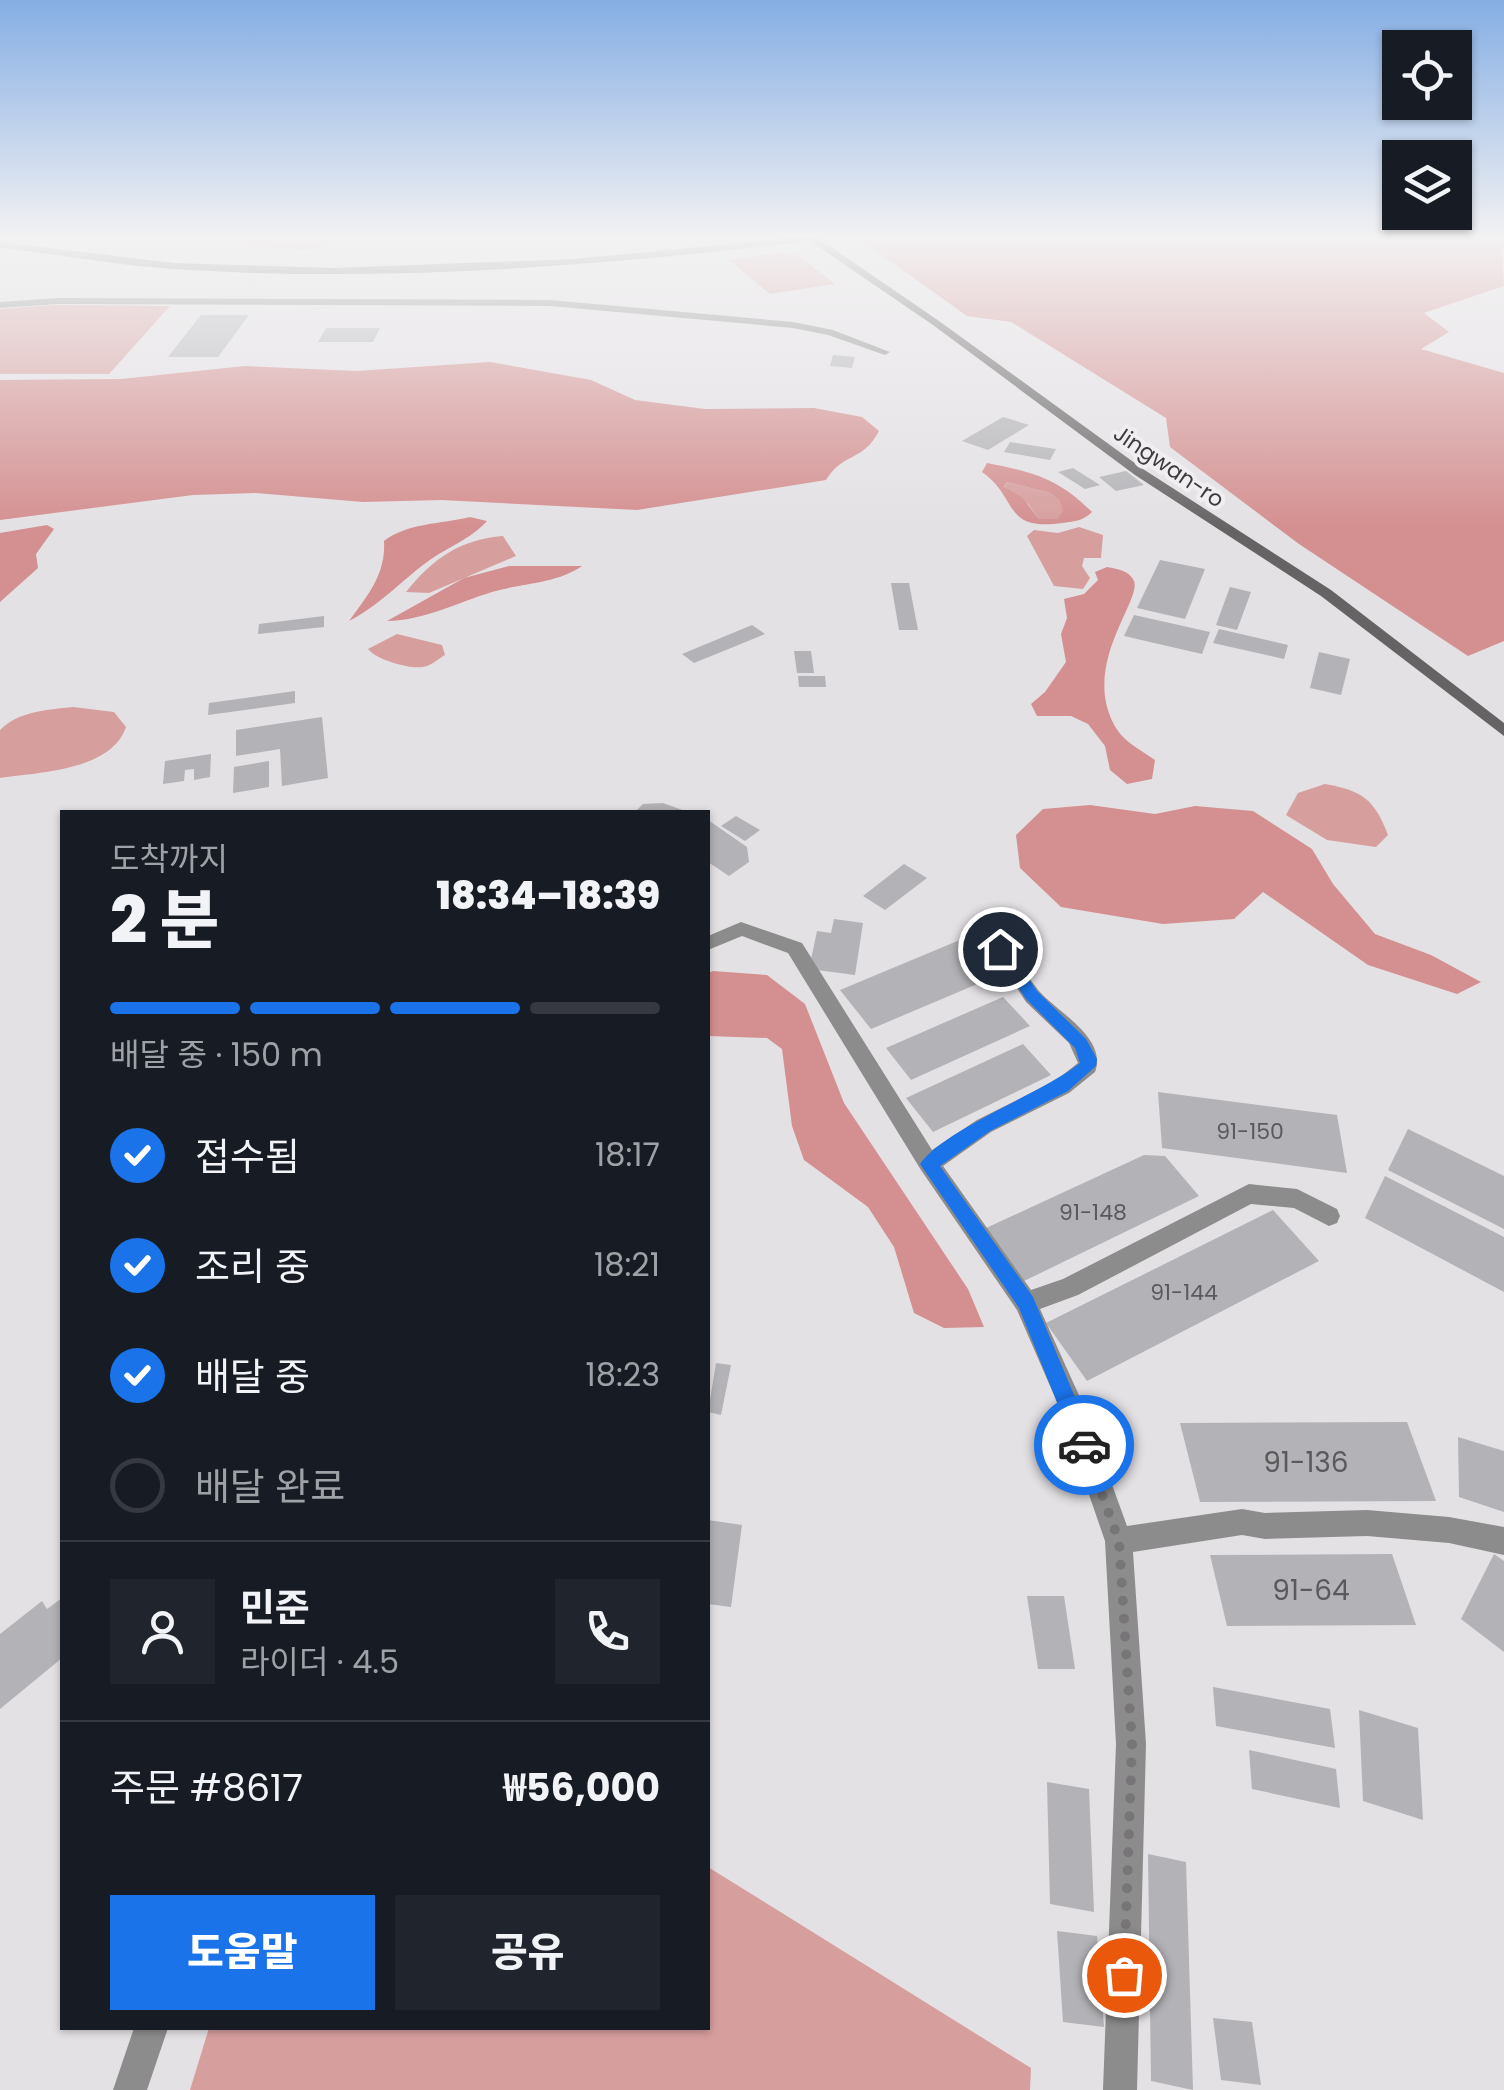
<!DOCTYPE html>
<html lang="ko">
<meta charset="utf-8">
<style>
:root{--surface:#171b24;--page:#20242c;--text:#f1f3f6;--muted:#9ea1a6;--line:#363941;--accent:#1a73e8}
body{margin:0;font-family:Poppins,"Noto Sans KR",sans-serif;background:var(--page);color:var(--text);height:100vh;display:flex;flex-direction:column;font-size:38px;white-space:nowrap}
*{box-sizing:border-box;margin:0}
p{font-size:32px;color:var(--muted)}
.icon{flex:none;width:55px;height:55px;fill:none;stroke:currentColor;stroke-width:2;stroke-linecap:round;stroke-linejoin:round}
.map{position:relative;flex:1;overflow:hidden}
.drawer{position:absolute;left:60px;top:810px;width:650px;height:1220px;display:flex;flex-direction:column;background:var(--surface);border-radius:0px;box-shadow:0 2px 8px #0004}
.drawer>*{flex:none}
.buttons{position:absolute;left:1382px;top:30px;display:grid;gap:20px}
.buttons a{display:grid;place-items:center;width:90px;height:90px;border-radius:0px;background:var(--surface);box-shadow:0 2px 8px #0004;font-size:50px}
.pin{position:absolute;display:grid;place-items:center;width:85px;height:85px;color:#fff;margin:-42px;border:5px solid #fff;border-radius:50%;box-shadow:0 2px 10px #0007}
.courier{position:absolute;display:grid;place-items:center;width:100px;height:100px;margin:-50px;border:8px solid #1a73e8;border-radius:50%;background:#fff;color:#222;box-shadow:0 2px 12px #0007}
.headline em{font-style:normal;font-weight:800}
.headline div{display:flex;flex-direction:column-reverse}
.headline{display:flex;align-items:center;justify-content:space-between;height:170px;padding:0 50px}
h1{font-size:65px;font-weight:800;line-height:75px}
.bar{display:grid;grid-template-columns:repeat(4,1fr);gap:15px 10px;align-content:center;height:120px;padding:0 50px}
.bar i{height:12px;border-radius:8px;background:var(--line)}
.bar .current{background:var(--accent)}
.bar p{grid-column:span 4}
.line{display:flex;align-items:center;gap:25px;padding:0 50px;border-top:2px solid var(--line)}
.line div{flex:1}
.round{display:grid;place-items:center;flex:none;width:105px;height:105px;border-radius:0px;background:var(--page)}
ol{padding:0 50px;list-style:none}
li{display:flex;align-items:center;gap:30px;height:110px}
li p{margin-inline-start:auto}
li .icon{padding:10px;border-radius:50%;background:var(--accent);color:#fff;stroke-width:4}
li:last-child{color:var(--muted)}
li i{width:55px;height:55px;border:5px solid var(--line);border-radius:50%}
.action{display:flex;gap:20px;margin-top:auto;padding:20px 50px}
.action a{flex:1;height:115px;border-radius:0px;background:var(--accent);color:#fff;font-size:40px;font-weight:800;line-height:115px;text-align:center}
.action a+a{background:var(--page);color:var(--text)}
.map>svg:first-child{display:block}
.green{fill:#d79e9e}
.forest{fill:#d48f90;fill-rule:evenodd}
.building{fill:#b3b2b6}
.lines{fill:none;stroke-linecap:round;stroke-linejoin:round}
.street{fill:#8d8c8c;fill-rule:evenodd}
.secondary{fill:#656364;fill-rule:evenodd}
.route{fill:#1a73e8}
.done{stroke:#777577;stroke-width:10;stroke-dasharray:0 18}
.labels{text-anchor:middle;stroke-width:8;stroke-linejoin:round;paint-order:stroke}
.far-street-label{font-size:22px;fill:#3d3b3d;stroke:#f1eef1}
.number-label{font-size:22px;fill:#5a595b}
.near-number-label{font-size:28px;fill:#5a595b}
</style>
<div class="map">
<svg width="1504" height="2090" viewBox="0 0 1504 2090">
<rect width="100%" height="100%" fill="#e4e1e4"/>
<!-- green -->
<g class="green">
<polygon points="777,253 797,255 835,284 770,294 729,260"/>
<polygon points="53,305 170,306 109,374 0,374 0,309"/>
<polygon points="1007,482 1050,493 1061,500 1064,511 1057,519 1039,519 1028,504 1004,488"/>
<polygon points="1079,527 1103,535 1101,558 1084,558 1082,566 1090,578 1083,589 1054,586 1027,536 1034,530 1058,533"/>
<path d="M 503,536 L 516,556 L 429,593 L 406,592 C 432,559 461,539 503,536 Z"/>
<path d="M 397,634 L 442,645 L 445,655 C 438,659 431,666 423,667 C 408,669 377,660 368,649 Z"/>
<path d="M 73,707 L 114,712 L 126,727 C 111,771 39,772 0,778 L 0,730 C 19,711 47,710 73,707 Z"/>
<path d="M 1325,784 C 1363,791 1374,799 1388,835 L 1376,847 L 1327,840 L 1286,815 L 1298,793 Z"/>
<polygon points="708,1867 1031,2068 1030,2090 190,2090 209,2028 708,2028"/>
</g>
<!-- forest -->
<g class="forest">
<polygon points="148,236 341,236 321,249 300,250"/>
<polygon points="855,236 1501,236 1504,286 1424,313 1449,332 1421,349 1504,373 1504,641 1468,656 1299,544 1170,447 1166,418 1011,322 967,316"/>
<path d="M 490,362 L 591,380 L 635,400 L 705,409 L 814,408 L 862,417 L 879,431 C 863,462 843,452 826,480 L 637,510 L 441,500 L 363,502 L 256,493 L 193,495 L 0,520 L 0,380 L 121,379 L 245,366 L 356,371 Z"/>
<path d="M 987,463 C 1033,472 1058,478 1092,512 C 1083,521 1075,521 1063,523 C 1001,531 1020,499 982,472 ZM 1007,482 L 1050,493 L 1060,500 L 1063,511 L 1057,519 L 1039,519 L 1022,497 L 1004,487 Z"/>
<path d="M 470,517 L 487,521 C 470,540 447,547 427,562 C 400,582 380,605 349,621 C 368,595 386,574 384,541 C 407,523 441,524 470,517 Z"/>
<polygon points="47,525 54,529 36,554 38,568 0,602 0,533"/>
<path d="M 509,566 L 582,566 C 556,584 522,583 492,592 C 456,603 426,620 387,621 L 464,578 Z"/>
<path d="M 1107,567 C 1117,569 1129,570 1134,581 C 1142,601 1077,669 1118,731 C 1125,742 1144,752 1155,760 L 1152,779 L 1127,784 L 1110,770 L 1105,746 L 1088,724 L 1071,716 L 1037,716 L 1031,704 L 1045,692 L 1066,662 L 1061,634 L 1067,618 L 1064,599 L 1084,594 L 1098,580 L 1095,572 Z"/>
<polygon points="1090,805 1155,814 1195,806 1253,811 1312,849 1333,884 1375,934 1431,955 1481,982 1457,994 1368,965 1263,892 1234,919 1163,924 1061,907 1020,868 1016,835 1043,809"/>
<polygon points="713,971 767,975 805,1004 844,1103 968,1289 984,1327 944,1328 914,1313 894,1247 868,1207 804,1160 792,1126 782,1049 767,1038 708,1036 708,973"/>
</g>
<!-- building -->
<g class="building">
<polygon points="201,315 249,315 218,357 168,357"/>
<polygon points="326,328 380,328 373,342 318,342"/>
<polygon points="833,355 855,357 852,368 830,366"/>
<polygon points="1003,417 1029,425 988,450 962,441"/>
<polygon points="1010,442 1056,449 1050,460 1004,452"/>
<polygon points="1073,468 1100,485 1085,489 1058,472"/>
<polygon points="1126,471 1144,485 1116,491 1099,477"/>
<polygon points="1160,560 1205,569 1185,619 1137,608"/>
<polygon points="891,583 909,583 918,630 899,630"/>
<polygon points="1230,587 1251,592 1237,630 1216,625"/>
<polygon points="1134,615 1210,632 1202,654 1124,636"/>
<polygon points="324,616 324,627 258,634 259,624"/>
<polygon points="752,625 765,634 694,663 682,654"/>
<polygon points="1219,629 1288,645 1284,659 1213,643"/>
<polygon points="794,651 811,651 814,673 797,673"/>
<polygon points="1319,652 1350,659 1341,695 1310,688"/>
<polygon points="798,676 825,676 826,687 799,687"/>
<polygon points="295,691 295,703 208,715 209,703"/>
<polygon points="322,717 328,778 282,786 280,749 236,756 236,730"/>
<polygon points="211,754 210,777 194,780 194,769 185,770 184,781 163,784 165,761"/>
<polygon points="269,761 269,787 233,793 234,767"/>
<polygon points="663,803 688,812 635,812 643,804"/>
<polygon points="736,816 760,830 745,841 721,826"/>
<polygon points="708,820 747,847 749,862 729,876 708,862"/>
<polygon points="904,864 927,878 885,910 863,896"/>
<polygon points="834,919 863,923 855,975 809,969 817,931 831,933"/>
<polygon points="967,937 1001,974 871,1029 840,990"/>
<polygon points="1003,997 1030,1026 911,1080 886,1048"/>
<polygon points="1023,1044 1051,1075 933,1132 906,1098"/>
<polygon points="1158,1092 1337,1115 1347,1173 1162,1148"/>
<polygon points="1408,1129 1504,1176 1504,1229 1388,1170"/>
<polygon points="1144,1155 1165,1156 1199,1196 1024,1281 986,1228"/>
<polygon points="1385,1176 1504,1237 1504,1292 1365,1218"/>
<polygon points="1273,1210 1319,1261 1087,1381 1046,1323"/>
<polygon points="716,1363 731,1365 721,1415 708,1412"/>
<polygon points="1407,1422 1436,1501 1200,1502 1180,1423"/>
<polygon points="1458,1437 1504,1451 1504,1512 1459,1497"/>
<polygon points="708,1520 742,1525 731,1607 708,1604"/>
<polygon points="1392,1554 1416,1625 1227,1626 1210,1555"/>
<polygon points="1494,1554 1504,1561 1504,1652 1461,1619"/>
<polygon points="1027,1596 1064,1596 1075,1669 1038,1669"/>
<polygon points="62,1598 62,1658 0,1709 0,1634 42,1601 47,1609"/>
<polygon points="1213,1687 1330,1709 1335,1748 1216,1726"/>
<polygon points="1359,1710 1418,1728 1423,1820 1363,1801"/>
<polygon points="1249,1750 1336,1769 1340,1808 1252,1789"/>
<polygon points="1047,1782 1089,1789 1094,1912 1050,1904"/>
<polygon points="1148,1854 1186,1862 1193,2090 1151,2081"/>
<polygon points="1057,1931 1097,1936 1104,2027 1063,2022"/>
<polygon points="1213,2018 1252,2022 1261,2085 1221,2080"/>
</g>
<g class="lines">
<!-- street -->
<g class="street">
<polygon points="58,298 550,300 793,322 833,330 890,352 885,355 828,335 793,328 550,306 58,304 0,308 0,302"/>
<path d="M 741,922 L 802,943 L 932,1150 L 977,1120 L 1055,1081 L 1078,1063 L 1069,1043 L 1026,1002 L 991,949 L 993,944 L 1007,944 C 1017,960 1027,976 1039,991 C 1057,1012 1108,1038 1095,1072 L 1069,1093 L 991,1132 L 943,1166 L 1031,1290 L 1063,1279 L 1249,1184 L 1297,1189 L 1337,1209 L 1340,1216 L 1337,1223 L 1329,1226 L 1294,1208 L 1251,1204 L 1078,1295 L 1040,1309 L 1082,1402 L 1127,1526 L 1242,1509 L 1265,1513 L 1367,1510 L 1449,1517 L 1504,1527 L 1504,1555 L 1449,1543 L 1367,1536 L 1265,1539 L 1242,1535 L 1133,1552 L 1146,1744 L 1137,2090 L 1103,2090 L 1116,1744 L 1105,1541 L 1057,1402 L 1017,1310 L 921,1170 L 788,953 L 742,936 L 708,950 L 708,936 Z"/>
<polygon points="134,2028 168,2028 147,2090 113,2090"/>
</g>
<!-- secondary -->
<path class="secondary" d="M 815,236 L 939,321 L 1143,469 L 1331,590 L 1504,723 L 1504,736 L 1321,596 L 1135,475 L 933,325 L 810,241 C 599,266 386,283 173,269 C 115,265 58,254 0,248 L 0,242 L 174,263 L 334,268 L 573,259 Z"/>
</g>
<!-- sky -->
<linearGradient id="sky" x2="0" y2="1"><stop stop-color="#85aee4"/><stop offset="0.45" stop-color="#f3f2f3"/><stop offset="1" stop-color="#f3f2f3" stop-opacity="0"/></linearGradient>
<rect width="1504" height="529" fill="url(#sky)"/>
<!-- route -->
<path class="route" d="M 1000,944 L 1005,945 L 1037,991 L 1086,1039 L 1097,1059 L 1096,1066 L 1068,1091 L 990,1131 L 940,1166 L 1033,1297 L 1095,1445 L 1092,1452 L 1084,1456 L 1077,1452 L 1019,1308 L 920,1164 C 944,1129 1041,1094 1080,1063 L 1075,1048 L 1026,999 L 995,953 L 995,945 Z"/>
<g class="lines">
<!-- done -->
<polyline class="done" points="1084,1445 1119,1541 1132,1744 1124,1975"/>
</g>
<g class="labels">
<!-- far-street labels -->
<g class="far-street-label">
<text transform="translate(1169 466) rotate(34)" y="8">Jingwan-ro</text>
</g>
<!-- number labels -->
<g class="number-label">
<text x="1250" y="1139">91-150</text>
<text x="1093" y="1220">91-148</text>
<text x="1184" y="1300">91-144</text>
</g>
<!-- near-number labels -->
<g class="near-number-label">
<text x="1306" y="1472">91-136</text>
<text x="1311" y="1600">91-64</text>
</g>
</g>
</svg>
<div class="buttons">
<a><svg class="icon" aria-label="locate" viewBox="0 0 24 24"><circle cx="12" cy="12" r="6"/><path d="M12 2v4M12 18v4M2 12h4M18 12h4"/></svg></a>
<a><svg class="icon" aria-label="layers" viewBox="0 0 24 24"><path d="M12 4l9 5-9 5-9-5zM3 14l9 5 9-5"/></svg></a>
</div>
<div class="pin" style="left:1124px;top:1975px;background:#ea580c"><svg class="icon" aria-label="bag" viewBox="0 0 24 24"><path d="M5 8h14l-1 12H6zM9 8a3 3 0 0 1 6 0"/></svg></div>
<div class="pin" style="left:1000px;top:949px;background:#1f2937"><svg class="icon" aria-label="home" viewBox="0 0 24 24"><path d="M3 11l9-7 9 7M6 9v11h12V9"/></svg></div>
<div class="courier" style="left:1084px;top:1445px"><svg class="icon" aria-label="car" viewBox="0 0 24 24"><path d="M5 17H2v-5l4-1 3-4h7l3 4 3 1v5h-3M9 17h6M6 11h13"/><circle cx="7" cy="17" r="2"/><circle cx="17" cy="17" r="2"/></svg></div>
<section class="drawer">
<div class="headline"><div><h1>2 분</h1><p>도착까지</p></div><em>18:34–18:39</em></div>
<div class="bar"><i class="current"></i><i class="current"></i><i class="current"></i><i></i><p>배달 중 · 150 m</p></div>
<ol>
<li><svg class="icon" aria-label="check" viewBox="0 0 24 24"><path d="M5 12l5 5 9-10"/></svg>접수됨<p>18:17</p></li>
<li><svg class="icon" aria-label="check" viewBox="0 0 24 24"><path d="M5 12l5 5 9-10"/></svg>조리 중<p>18:21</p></li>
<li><svg class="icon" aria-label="check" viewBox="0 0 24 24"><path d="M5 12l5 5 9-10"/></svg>배달 중<p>18:23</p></li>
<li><i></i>배달 완료</li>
</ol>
<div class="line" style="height:180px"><a class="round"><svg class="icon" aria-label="person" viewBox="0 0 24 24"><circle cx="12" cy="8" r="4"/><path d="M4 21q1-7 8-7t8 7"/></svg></a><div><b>민준</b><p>라이더 · 4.5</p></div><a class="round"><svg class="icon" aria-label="phone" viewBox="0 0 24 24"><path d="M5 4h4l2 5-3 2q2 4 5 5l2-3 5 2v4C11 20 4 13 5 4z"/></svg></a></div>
<div class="line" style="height:130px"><div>주문 #8617</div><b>₩56,000</b></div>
<div class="action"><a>도움말</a><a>공유</a></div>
</section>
</div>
